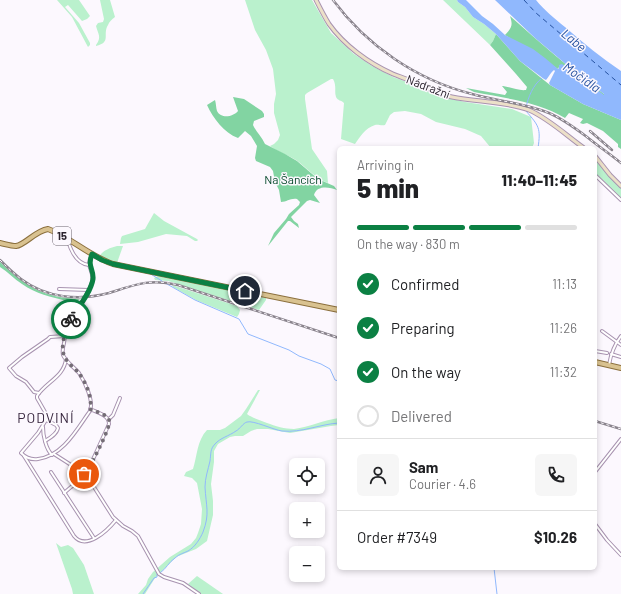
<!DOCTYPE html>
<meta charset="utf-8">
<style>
:root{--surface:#fff;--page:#f6f6f6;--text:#202124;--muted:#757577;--line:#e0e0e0;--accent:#0b8043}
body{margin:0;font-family:Barlow,sans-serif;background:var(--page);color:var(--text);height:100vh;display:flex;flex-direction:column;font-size:15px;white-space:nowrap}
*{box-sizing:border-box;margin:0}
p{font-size:13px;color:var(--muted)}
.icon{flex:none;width:22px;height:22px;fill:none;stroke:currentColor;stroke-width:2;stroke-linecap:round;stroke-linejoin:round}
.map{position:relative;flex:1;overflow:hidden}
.details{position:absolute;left:337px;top:146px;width:260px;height:424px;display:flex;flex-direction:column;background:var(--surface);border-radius:6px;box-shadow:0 2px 6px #0003}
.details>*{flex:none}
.controls{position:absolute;left:289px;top:458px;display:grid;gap:8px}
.controls a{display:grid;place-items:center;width:36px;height:36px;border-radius:6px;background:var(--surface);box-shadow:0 2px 6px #0003;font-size:20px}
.pin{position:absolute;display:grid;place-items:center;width:34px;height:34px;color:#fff;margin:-17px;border:2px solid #fff;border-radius:50%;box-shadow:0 1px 4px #0007}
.courier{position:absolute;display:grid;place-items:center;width:40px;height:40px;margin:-20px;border:3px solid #0b8043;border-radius:50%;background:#fff;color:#222;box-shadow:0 1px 5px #0007}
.overview em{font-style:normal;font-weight:800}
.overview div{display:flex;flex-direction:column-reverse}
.overview{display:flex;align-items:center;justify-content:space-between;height:68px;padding:0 20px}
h1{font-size:26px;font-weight:800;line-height:30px}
.bar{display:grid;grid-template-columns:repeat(4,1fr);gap:6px 4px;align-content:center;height:48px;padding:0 20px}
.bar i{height:5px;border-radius:3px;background:var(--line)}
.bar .on{background:var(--accent)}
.bar p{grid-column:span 4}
.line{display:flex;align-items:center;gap:10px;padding:0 20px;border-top:1px solid var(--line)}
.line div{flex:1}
.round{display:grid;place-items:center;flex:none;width:42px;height:42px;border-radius:6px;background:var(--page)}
ol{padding:0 20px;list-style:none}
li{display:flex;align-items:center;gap:12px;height:44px}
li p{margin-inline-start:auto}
li .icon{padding:4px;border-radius:50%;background:var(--accent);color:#fff;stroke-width:4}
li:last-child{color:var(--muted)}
li i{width:22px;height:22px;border:2px solid var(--line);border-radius:50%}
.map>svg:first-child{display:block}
.green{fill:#baf1cd}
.forest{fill:#82d4a2}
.water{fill:#90b8fd}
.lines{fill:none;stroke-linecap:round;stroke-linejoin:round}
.stream{stroke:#90b8fd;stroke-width:1}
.ferry{stroke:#2652a1;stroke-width:1;stroke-dasharray:5 4;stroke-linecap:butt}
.street-casing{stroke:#a893b0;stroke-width:4}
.secondary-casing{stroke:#a893b0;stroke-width:5}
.primary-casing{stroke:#8b6f3d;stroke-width:6}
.street{stroke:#fff;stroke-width:2}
.secondary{stroke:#ece0c8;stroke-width:3}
.primary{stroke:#d9c290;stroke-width:4}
.rail-casing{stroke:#8a848d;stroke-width:2.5}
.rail{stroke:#fcf8fe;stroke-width:1;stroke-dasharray:3;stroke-linecap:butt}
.done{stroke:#746d76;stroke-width:4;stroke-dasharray:0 7.2}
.route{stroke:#0b8043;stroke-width:5}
.labels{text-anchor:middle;stroke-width:3;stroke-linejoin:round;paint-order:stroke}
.shield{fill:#fcf8fe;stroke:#69626c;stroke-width:1}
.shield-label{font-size:11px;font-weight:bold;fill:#2a222d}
.street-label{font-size:12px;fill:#2a222d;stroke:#fcf8fe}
.park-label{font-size:12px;fill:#034728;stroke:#fcf8fe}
.water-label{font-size:13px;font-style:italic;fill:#2652a1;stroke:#fcf8fe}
.quarter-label{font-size:14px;letter-spacing:1px;fill:#37263e;stroke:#fcf8fe}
</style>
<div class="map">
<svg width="621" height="594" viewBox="0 0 621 594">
<rect width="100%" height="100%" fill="#fcf8fe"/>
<!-- green -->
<g class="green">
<polygon points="57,0 79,0 90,16 87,19 82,21 68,5 65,7 79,23 90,43 90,45 88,47 72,17"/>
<path d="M 100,0 L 110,0 L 115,17 C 112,19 109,22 108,25 C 102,35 112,42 96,46 L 96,45 C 102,37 98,34 96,26 L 98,23 L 103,22 L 104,19 Z"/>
<path d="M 245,0 L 312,0 L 331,33 L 354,54 L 372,66 L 393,77 L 418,86 L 435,95 L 465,102 L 512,109 L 531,117 L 534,143 L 532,148 L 491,148 L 481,136 L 465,129 L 436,122 L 421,114 L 405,111 L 394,112 L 390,115 L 385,125 C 381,126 378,124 375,125 C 365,128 360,137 355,144 L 341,139 L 344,103 C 341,100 338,101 336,97 C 334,91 337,86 333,79 L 331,79 L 307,93 L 305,95 L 305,99 L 312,149 L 327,171 L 328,183 C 315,178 307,168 296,160 C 288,155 278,152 270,146 L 274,144 L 278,140 L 280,135 L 274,113 L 274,104 L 276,94 L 273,69 L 266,50 L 255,30 Z"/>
<polygon points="443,0 457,0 458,2 465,7 473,17 484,24 496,34 493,41 490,45"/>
<polygon points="597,159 621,187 621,199 595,174 595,161"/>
<polygon points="154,213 164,221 197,239 198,240 197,241 195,241 187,236 166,234 138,242 120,244 121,238 122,236 145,229"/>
<path d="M 117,246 L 123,246 L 117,263 L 109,261 L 99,257 C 103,250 110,248 117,246 Z"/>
<polygon points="158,276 266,298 266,300 259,310 178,284 168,281 155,280 154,278"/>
<polygon points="172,285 237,306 240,310 239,314 237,317 196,300 173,287"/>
<path d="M 258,390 L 260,390 L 247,414 C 252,418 260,420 267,423 C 275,426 285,429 294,429 C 309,427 324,420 339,418 L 339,425 L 331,426 L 290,433 L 268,429 L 257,429 L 251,431 L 243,436 L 235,436 L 230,437 L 218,444 L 214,451 L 214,462 L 211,484 L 213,501 L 213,515 L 207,541 L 196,549 L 176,557 L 155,578 L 145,594 L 138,594 L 146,585 L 148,579 L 153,572 L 170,557 L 191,544 L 196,538 L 198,533 L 201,524 L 202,509 L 197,483 L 192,478 L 184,476 L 186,472 L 193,469 C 197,457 197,440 207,430 L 220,430 L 225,428 L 241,416 L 246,409 Z"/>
<polygon points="56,543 61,547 68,545 73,548 84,565 94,594 73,594 72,589"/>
<polygon points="197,576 223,594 201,594 188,584"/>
</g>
<!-- forest -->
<g class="forest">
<path d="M 510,16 C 540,43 572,70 604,94 L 604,96 L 562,65 L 559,67 L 558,69 L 505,35 C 512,28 513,25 510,16 Z"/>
<path d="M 496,34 L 520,61 L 550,85 L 583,104 L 621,120 L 621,149 L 618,147 L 618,144 L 603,131 L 587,123 L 583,124 L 580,123 L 583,119 L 569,113 L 565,118 C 539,102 504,98 474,92 L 466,88 L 505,95 L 507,92 L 502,86 L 503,86 C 510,87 519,91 526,90 L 527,87 L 516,74 L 490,45 L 493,41 Z"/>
<path d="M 233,97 L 244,99 L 262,111 L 264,114 L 264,117 L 254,121 L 253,125 C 256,132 262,137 265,144 L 285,154 L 297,161 L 318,179 L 334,186 L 337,190 C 329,187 317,185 314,195 L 320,203 L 310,200 L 307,201 L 291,217 L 294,221 L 298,224 L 299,228 L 290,221 L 288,221 L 268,246 L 274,233 L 286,219 L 289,214 L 299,205 L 300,202 L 297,199 C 290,198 287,202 281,202 L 279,190 L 275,182 L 273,171 L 270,167 L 256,161 L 255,158 L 257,146 L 251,136 L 245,131 L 238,138 C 224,133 213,118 207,105 L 215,100 C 216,103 216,108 217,111 C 221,119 233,117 238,111 Z"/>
<path d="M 0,262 C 25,286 44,298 80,299 L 78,300 L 68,303 L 67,301 C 51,297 36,294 22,284 C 14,279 8,272 0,267 Z"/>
</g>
<!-- water -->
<path class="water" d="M 457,0 L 466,0 L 482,16 L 493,24 L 505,35 L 533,49 L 545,58 L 558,69 L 559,68 L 559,65 L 562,64 L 604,95 L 604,94 L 581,77 L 535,38 L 495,0 L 536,0 C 544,10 555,19 565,27 C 583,43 602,58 621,71 L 621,120 L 583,104 L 550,85 L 549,83 L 555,71 L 554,70 C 550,73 549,77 546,80 L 544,79 L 520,61 L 496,34 L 484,24 L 473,17 L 465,7 L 458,2 Z"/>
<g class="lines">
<!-- stream -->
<g class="stream">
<path d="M 526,108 C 528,97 533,85 542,78"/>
<path d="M 526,111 C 539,126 541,128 538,148"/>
<polyline points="88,254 94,258 101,261"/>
<polyline points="149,273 162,281 163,283 167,284 195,300 239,319 248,334 289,350 299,356 321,364 330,369 335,380 339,381"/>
<polyline points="494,568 497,594"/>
<path d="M 160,573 C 166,569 169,562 175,558 C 179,554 184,553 188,551 C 195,547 200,539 203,532 C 210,514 206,506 205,487 C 205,478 208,470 210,461 C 211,454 210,449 215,444 C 220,438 229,436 236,431 C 240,429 243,423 247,422 C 253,420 274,430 282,431 C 302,433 320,424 339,423"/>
<polyline points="143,594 154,578 157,577 157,574"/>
</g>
<!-- ferry -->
<polyline class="ferry" points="524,0 536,13 621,85"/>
<defs>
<g id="street">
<polyline points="595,175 621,200"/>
<path d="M 68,241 C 71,251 77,264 89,265"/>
<polyline points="59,289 89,290"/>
<polyline points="602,331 621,345"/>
<polyline points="595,351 607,353"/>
<polyline points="611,354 621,357"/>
<path d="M 66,359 C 64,377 46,382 37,396 L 37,398 L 45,412 L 46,420 L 38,433 L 21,453 C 26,458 31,460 38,459 C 63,456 77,429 90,411 C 94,401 85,382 79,373 C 74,367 66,362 63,355 C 62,351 63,347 64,343 C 65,336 66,328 70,322 C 77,308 88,297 92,282 C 94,275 90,270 89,264 C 89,261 90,258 92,255"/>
<path d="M 609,365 C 611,353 614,345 621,336"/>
<polyline points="39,393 34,392 26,382 16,376 9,368 22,357 48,339 50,337 65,336"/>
<polyline points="109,419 113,415 120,398"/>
<path d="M 43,427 C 43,436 46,449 52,455"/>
<path d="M 45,441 C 50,438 57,434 58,428 L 56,425 L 46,420"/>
<polyline points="54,454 82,472 87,476 113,517 123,526 132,531 138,536 159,574 164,577 183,583 199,594"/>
<path d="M 24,456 L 74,536 C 86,551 107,531 116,520"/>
<polyline points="51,472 94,538"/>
<polyline points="595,472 621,439"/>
<path d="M 85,474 L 90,466 L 109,424 C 109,415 98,413 90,409"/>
<polyline points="64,493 71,487 87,476"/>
<polyline points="595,524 607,540 621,555"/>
</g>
<g id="secondary">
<path d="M 316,0 C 320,8 324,16 329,24 C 344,45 368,63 393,74 C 400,77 408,79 415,83 C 428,88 438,94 452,97 C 477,102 505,101 529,110 C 548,118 567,136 584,148"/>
<polyline points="595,156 610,175 621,186"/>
</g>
<g id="primary">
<path d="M 0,243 C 5,244 11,246 16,246 C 25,245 35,231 48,229 C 70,237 89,256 113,264 L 339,310"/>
<polyline points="595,362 621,368"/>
</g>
</defs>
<!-- street casing -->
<use href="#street" class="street-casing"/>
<!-- secondary casing -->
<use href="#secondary" class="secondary-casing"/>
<!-- primary casing -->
<use href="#primary" class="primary-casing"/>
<!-- street -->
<use href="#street" class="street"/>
<!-- secondary -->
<use href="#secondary" class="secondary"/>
<!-- primary -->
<use href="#primary" class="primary"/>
<defs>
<g id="rail">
<path d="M 333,0 C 367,46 417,80 472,94 C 497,101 524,103 549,113 C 563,119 575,128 587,137 C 598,146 610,154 621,163"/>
<polyline points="590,131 612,150"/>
<path d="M 0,260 C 7,267 13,273 21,279 C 46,298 79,301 109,293 C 134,285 150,278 178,285 L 339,338"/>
<polyline points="595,421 621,429"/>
</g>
</defs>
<!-- rail casing -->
<use href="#rail" class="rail-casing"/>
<!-- rail -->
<use href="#rail" class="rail"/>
</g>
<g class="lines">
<!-- done -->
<path class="done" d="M 71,319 C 66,327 60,347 64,355 C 66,362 73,367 78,372 C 85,381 93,397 90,409 C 96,412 107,414 109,420 C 112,426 91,464 87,472 L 84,474"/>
<!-- route -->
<path class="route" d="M 71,319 C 78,308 91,292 93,279 C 94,269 87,267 92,254 L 102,260 L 113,264 L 245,291"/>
</g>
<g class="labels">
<!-- shield labels -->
<rect class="shield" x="53" y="227" width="18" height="18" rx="3"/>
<g class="shield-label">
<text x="62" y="240">15</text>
</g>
<!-- street labels -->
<g class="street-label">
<text transform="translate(428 87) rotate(21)" y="4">Nádražní</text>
</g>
<!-- park labels -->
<g class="park-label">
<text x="293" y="184">Na Šancích</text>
</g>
<!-- water labels -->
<g class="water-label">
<text transform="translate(574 40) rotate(39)" y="5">Labe</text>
<text transform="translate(582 77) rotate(35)" y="5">Močidla</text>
</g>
<!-- quarter labels -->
<g class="quarter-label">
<text x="46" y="423">PODVINÍ</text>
</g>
</g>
</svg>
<div class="controls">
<a><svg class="icon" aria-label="locate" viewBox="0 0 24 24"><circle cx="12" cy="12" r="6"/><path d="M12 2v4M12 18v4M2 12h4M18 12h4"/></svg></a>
<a>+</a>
<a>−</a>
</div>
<div class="pin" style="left:84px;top:474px;background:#ea580c"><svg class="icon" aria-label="bag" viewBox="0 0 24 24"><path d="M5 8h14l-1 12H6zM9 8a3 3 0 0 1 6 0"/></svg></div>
<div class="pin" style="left:245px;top:291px;background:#1f2937"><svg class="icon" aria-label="home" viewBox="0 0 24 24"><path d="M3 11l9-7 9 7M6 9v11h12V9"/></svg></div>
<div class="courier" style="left:71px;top:319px"><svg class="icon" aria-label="bike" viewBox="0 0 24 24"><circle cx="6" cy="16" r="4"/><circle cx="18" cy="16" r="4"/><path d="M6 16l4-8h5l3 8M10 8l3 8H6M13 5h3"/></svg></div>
<section class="details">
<div class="overview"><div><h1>5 min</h1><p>Arriving in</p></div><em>11:40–11:45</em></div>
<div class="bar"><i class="on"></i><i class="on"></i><i class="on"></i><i></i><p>On the way · 830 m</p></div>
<ol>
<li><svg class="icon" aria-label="check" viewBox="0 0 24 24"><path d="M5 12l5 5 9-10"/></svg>Confirmed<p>11:13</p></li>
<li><svg class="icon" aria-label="check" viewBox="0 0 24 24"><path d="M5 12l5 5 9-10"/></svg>Preparing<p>11:26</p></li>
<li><svg class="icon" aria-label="check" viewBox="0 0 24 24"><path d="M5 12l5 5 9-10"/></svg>On the way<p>11:32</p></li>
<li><i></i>Delivered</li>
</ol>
<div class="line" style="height:72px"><a class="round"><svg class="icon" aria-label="person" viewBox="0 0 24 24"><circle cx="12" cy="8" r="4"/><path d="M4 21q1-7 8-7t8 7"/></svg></a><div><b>Sam</b><p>Courier · 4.6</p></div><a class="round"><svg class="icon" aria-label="phone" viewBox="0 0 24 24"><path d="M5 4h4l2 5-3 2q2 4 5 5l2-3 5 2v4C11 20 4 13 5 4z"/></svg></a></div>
<div class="line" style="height:52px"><div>Order #7349</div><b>$10.26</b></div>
</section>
</div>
